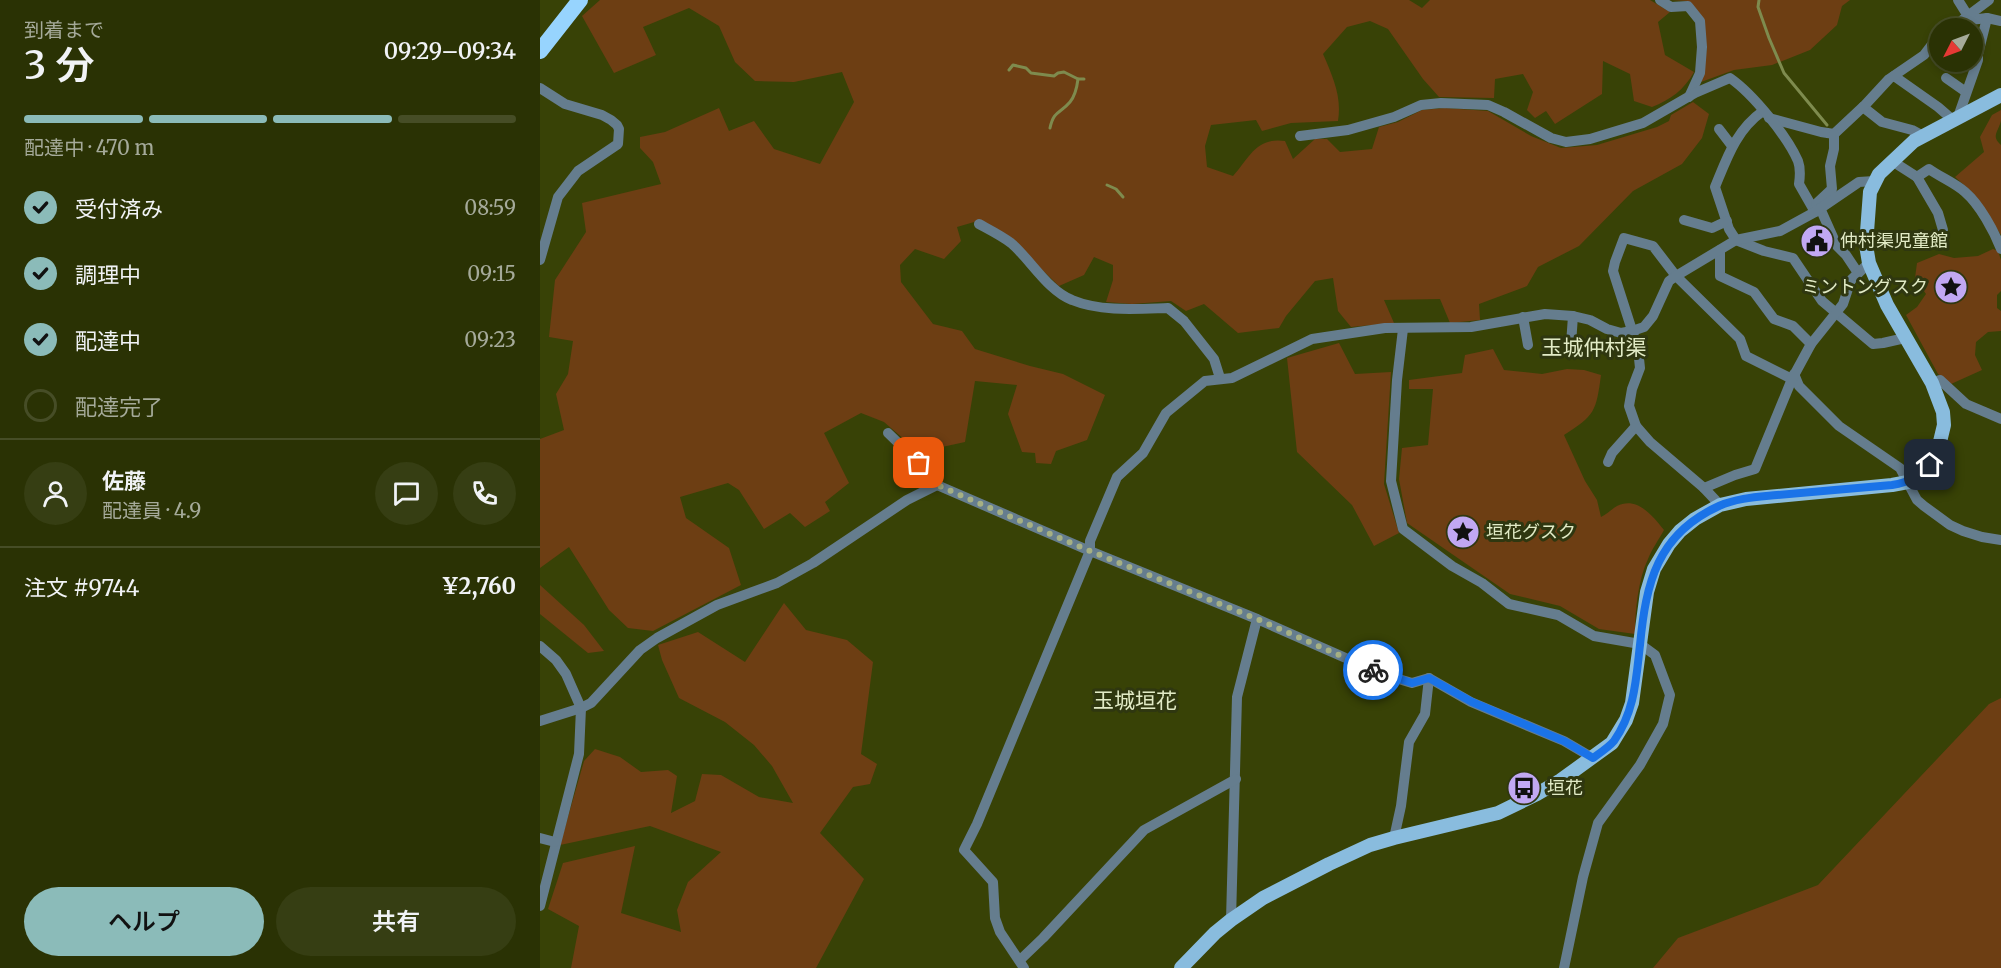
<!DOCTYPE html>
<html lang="ja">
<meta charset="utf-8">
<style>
:root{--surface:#2a3204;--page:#363e13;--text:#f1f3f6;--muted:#a5aa9a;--line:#464d26;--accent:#8bbbb9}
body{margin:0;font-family:Merriweather,"Noto Sans JP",serif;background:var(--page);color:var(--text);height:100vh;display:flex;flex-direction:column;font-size:22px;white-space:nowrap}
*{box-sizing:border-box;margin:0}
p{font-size:20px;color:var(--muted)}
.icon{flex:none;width:33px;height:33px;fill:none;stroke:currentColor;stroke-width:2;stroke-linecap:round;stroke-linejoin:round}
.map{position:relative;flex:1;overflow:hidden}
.sheet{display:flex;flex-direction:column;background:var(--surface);width:540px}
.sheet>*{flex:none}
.needle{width:39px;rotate:228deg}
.controls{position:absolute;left:1389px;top:18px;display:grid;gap:12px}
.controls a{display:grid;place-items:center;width:54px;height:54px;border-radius:50%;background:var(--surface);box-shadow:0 3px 9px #0003,0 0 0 2px var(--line);font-size:30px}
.pin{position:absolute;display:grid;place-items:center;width:51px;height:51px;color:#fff;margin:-26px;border-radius:12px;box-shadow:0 3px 9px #0006}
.courier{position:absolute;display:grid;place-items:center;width:60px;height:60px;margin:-30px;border:4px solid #1a73e8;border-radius:50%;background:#fff;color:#222;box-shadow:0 2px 8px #0007}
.head em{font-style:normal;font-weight:600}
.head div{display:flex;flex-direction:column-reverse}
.head{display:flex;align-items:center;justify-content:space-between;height:102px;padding:0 24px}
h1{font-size:39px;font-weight:600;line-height:45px}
.bar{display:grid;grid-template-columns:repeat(4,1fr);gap:9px 6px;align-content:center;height:72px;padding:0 24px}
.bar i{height:8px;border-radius:4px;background:var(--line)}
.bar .on{background:var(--accent)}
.bar p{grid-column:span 4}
.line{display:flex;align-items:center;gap:15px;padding:0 24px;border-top:2px solid var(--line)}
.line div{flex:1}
.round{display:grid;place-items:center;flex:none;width:63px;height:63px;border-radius:32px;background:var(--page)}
ol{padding:0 24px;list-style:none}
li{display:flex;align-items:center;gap:18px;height:66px}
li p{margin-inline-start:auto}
li .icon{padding:6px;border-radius:50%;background:var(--accent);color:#111;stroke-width:4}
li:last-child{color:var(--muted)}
li i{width:33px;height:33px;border:3px solid var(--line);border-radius:50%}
.primary-button{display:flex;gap:12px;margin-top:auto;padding:12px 24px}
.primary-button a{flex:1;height:69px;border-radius:36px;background:var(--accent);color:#111;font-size:24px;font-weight:600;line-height:69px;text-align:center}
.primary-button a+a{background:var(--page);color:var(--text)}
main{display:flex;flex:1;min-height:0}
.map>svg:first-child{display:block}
.green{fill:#6d3e13}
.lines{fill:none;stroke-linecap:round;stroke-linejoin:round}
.stream{stroke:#7e8b4e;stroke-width:3}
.minor{stroke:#657d8e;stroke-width:10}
.major{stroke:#89bcde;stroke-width:14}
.highway{stroke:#97d4fe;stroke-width:16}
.done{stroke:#a6b083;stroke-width:6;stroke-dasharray:0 10.8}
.route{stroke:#1a73e8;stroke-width:8}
.labels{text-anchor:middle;stroke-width:6;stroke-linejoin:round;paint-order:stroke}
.poi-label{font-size:18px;fill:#e2ebc6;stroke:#2f3710;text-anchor:start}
.quarter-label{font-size:21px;fill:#e2ebc6;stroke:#2f3710}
</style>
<main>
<section class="sheet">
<div class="head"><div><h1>3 分</h1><p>到着まで</p></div><em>09:29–09:34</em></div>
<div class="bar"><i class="on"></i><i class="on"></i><i class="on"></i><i></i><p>配達中 · 470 m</p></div>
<ol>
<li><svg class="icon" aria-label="check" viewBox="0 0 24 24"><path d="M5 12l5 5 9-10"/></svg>受付済み<p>08:59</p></li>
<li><svg class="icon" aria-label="check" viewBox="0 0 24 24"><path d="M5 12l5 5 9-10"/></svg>調理中<p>09:15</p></li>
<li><svg class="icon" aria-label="check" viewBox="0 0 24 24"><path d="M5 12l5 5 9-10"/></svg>配達中<p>09:23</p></li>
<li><i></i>配達完了</li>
</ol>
<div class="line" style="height:108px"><a class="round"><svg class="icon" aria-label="person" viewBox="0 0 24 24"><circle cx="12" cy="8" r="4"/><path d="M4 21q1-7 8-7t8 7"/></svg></a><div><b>佐藤</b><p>配達員 · 4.9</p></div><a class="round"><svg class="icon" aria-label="chat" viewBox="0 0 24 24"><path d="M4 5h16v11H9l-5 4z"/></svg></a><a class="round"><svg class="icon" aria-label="phone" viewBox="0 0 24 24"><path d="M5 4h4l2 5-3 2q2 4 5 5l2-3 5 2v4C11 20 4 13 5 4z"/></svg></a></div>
<div class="line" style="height:78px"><div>注文 #9744</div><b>¥2,760</b></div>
<div class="primary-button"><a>ヘルプ</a><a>共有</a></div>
</section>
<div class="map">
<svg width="1461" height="968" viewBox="0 0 1461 968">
<rect width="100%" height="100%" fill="#384206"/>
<!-- green -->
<g class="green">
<path d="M 60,0 L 869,0 L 882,8 L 890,0 L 1110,0 L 1130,12 L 1118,22 L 1125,55 L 1154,72 C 1144,90 1130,100 1112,107 L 1094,101 L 1090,74 L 1063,61 L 1062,94 L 1015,124 L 1006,111 L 995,118 L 987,110 L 993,92 L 983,74 L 955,79 L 954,98 L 899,97 L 883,79 L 848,29 L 830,21 L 807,27 L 783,54 C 793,77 802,97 798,121 L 751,123 L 722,131 L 716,120 L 671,125 L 665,146 L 667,167 L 693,176 C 710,157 716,137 745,141 L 753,159 L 775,139 L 787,139 L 800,152 L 832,149 L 839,127 L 858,122 L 882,110 L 905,108 L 948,111 L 991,136 L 1021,148 L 1057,145 L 1117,127 L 1129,121 L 1131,115 L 1153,102 L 1169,114 L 1162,138 L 1142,164 L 1093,191 L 1039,246 L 998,267 L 987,286 L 939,304 L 940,320 L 910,323 L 900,299 L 844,300 L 854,323 L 811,327 L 798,311 L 793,278 L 775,281 L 746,316 L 739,328 L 698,333 L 664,304 L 646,311 L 631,301 L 592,304 L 566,302 L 573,280 L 573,265 L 554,257 L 544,275 L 519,286 L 492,260 L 441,220 L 417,227 L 421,241 L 404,259 L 375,249 L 360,265 L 361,282 L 393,324 L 422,331 L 435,349 L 490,366 L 523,374 L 565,395 L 547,440 L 516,451 L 511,464 L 496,463 L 495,453 L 482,452 L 468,414 L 477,385 L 435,381 L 425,442 L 379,452 L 344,422 L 321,413 L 284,433 L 309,483 L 285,502 L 290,511 L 265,527 L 250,513 L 224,529 L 199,490 L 188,483 L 140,497 L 146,518 L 189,548 L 201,585 L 113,631 L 88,628 L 69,610 L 29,547 L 0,568 L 0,439 L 24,430 L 16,394 L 28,374 L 33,341 L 9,337 L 15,280 L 46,232 L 42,203 L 121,184 L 113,162 L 100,148 L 100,137 L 125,132 L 179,108 L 189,131 L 214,121 L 234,149 L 280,164 L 314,102 L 302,72 L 254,82 L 215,81 L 195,62 L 179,26 L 149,8 L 103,27 L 116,55 L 74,73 L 42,16 Z"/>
<polygon points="1130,0 1310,0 1302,6 1297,25 1270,50 1232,65 1194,70 1161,82 1167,47 1148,1"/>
<path d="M 1461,110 C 1461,111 1461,120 1461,121 C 1458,132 1451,136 1461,145 L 1461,235 L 1433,193 L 1415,177 L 1444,152 L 1440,137 L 1452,115 Z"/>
<polygon points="1453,249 1458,251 1461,260 1461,291 1457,295 1457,308 1461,311 1461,331 1448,332 1436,342 1435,355 1442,370 1411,384 1398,374 1366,315 1377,307 1386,294 1375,278 1377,263 1399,254 1414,258 1438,256"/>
<polygon points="799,343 815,374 851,372 844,484 859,533 834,546 812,505 757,452 747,358"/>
<path d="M 953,349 L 964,370 L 1002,374 L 1027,369 L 1044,370 L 1061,375 C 1056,412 1055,415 1024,435 L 1045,481 L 1057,500 L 1061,517 C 1067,514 1072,509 1077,506 C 1097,496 1113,516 1124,530 C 1119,539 1112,549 1108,559 C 1098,580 1095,611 1095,634 L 1059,629 L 1020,606 L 970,594 L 867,523 L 859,479 L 862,448 L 888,445 L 893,389 L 869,389 L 869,380 L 922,373 L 925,355 Z"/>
<polygon points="0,585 44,625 64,651 48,653 0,614"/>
<polygon points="244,603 266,630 307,640 333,662 321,754 337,764 330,784 313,787 280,833 324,879 276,968 31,968 39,926 8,909 23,863 95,846 81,913 141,932 137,910 148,882 181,852 110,826 20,845 44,761 55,749 80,757 101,772 128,770 137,776 131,813 155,801 162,774 181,775 219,797 253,803 232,766 214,745 185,722 139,698 122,660 118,645 158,632 205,662"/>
<polygon points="1461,698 1461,968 1113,968 1138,938 1278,885 1449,704"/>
</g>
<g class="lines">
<!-- stream -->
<g class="stream">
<polyline points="1219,0 1218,7 1229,38 1244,73 1287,125"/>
<polyline points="469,70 473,65 486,68 491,73 514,76 518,73 524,72 538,79"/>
<path d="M 510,128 C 514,110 520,114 530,102 C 535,96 537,87 538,79 L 544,79"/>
<polyline points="567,185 576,189 583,197"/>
</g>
<!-- minor -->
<g class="minor">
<polyline points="1120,0 1131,7 1148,6 1160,21 1162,47 1160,73 1149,97"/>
<polyline points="1418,0 1428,16"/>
<polyline points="1422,21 1447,18 1461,21"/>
<polyline points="1407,28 1421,21 1449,0"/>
<polyline points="1354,76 1398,107 1413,120"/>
<polyline points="1406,78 1426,92"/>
<polyline points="0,88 25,104 62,115 71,120 77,125 79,129 78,144 38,171 18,197 0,260"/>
<polyline points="1323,107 1342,122 1372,130 1383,136"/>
<path d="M 1223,111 C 1196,130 1187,158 1175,187 L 1189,229 L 1196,240 L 1224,251 L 1253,258 L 1282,301 L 1333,344 L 1343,343 L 1365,338"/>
<polyline points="1418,117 1438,60 1438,54 1447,18"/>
<polyline points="1229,118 1281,132 1294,134 1325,105 1349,79 1384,55 1400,34"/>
<polyline points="1179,129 1192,146"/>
<path d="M 760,136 L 808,130 L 854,117 L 881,105 L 901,103 L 948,105 L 964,112 L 1011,138 L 1026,142 L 1050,139 L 1103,123 L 1155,93 L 1190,78 C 1213,94 1247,136 1258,161 C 1261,169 1260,177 1259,184 L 1275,212"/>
<path d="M 1352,161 L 1377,177 L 1389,169 C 1400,177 1415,183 1425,192 C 1440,205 1454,231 1461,249"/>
<polyline points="1377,177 1398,213 1403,230"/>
<polyline points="1276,204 1292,189 1290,166 1294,149 1294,134"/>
<polyline points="1280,208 1297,246 1306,255 1318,273"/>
<polyline points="1144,220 1172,228 1187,221"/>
<path d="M 439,224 C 450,230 462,236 471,243 C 490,259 508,291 532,300 C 561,312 597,309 628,308 L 644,321 L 674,359 L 680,378"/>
<polyline points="1180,250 1180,276 1214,292 1234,319 1253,326 1271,344"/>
<polyline points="983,317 988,345"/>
<polyline points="863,329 857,380 851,481 863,529 912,566 942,583 969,604 1018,615 1054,636 1100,644 1115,655 1130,695 1123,724 1100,765 1058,823 1043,877 1024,968"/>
<polyline points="1031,344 1033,316"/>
<polyline points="1254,374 1259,386 1299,426 1360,468 1377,500 1384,506 1410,525 1423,531 1442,537 1461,540"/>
<polyline points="1392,383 1400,380 1426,404 1461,419"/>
<polyline points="348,433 379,463 397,485 550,551 717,619 842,674 872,683 889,678 931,702 1024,741 1053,758"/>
<polyline points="1068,462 1072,453 1096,426"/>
<polyline points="1164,488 1110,442 1096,426 1089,406 1092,389 1100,368 1098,349 1073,271 1075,262 1084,238 1113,246 1136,276 1200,339 1206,356 1252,379"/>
<polyline points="1180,505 1164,488 1195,475 1215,469 1252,379 1271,344 1303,304 1311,280 1329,263"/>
<polyline points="0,646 16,660 26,674 41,708 39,754 0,906"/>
<polyline points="0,721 41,708 51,703 100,650 117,638 177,605 237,583 273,563 367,500 397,485"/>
<polyline points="0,838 15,842"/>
<polyline points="854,838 861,806 869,742 885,714 889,678"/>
<polyline points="691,920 697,697 717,619"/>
<polyline points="480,960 503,938 604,830 696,779"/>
<polyline points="484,968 460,932 455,918 453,882 424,850 437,824 550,551 550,541 577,477 603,453 626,413 665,381 692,378 772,339 845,328 931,327 1005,314 1033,316 1050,320 1067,329 1081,333 1092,331 1104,327 1113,316 1129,281 1136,276 1196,240 1240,231 1275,212 1319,182 1334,181"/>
</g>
<!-- major -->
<polyline class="major" points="641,968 675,933 691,920 723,898 789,864 830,845 854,838 958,813 997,794 1021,780 1072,743 1086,720 1092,703 1107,592 1114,569 1129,544 1140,531 1155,519 1180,505 1206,499 1352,485 1368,482 1380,474 1390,465 1398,450 1404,425 1403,412 1392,383 1347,305 1329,263 1326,245 1330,192 1339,174 1374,141 1461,95"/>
<!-- highway -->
<polyline class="highway" points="0,51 40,0"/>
</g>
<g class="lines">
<!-- done -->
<polyline class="done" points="379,463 397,485 550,551 717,619 833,670"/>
<!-- route -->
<path class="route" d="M 833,670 L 872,683 L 889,678 L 932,702 L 1024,741 L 1053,758 C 1060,753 1069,747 1074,741 C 1095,711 1096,679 1100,645 C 1106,583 1117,534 1179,506 C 1197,498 1218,497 1237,495 C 1275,492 1314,488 1352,485 C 1370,482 1377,478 1390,465"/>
</g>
<!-- icons -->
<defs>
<symbol id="civic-disc" viewBox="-11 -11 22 22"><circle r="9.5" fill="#c1a8f3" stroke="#2f3710"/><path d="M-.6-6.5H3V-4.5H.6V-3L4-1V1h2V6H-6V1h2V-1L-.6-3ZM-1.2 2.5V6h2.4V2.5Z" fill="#111"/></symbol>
<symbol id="sight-disc" viewBox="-11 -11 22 22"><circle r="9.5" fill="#c1a8f3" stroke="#2f3710"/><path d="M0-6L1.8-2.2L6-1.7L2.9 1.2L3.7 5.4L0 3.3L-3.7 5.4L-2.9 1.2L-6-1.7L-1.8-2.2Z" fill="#111"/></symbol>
<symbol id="bus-disc" viewBox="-11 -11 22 22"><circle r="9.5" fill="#c1a8f3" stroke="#2f3710"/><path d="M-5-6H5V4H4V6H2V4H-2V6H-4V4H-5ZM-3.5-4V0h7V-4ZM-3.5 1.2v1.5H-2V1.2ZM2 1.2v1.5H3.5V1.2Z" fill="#111"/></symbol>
</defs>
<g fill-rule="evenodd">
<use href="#civic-disc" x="1258" y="222" width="38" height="38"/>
<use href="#sight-disc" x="1392" y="268" width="38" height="38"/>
<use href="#sight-disc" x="904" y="513" width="38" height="38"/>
<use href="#bus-disc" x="965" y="769" width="38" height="38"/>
</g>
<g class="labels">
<!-- poi labels -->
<g class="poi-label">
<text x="1300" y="247">仲村渠児童館</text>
<text x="1388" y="293" text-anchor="end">ミントングスク</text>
<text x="946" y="538">垣花グスク</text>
<text x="1007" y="794">垣花</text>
</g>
<!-- quarter labels -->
<g class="quarter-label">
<text x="1054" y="355">玉城仲村渠</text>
<text x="595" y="708">玉城垣花</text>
</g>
</g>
</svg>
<div class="controls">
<a><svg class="needle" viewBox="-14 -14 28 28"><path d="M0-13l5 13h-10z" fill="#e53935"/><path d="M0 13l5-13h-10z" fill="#a5aa9a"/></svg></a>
</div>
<div class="pin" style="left:379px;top:463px;background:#ea580c"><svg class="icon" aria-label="bag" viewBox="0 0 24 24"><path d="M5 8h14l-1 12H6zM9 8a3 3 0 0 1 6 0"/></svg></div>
<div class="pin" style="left:1390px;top:465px;background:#1f2937"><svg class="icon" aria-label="home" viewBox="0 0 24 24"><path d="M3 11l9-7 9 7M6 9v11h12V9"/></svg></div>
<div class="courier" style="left:833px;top:670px"><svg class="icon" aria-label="bike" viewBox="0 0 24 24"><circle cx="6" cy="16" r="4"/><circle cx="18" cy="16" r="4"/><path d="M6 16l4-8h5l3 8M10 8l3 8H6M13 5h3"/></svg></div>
</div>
</main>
